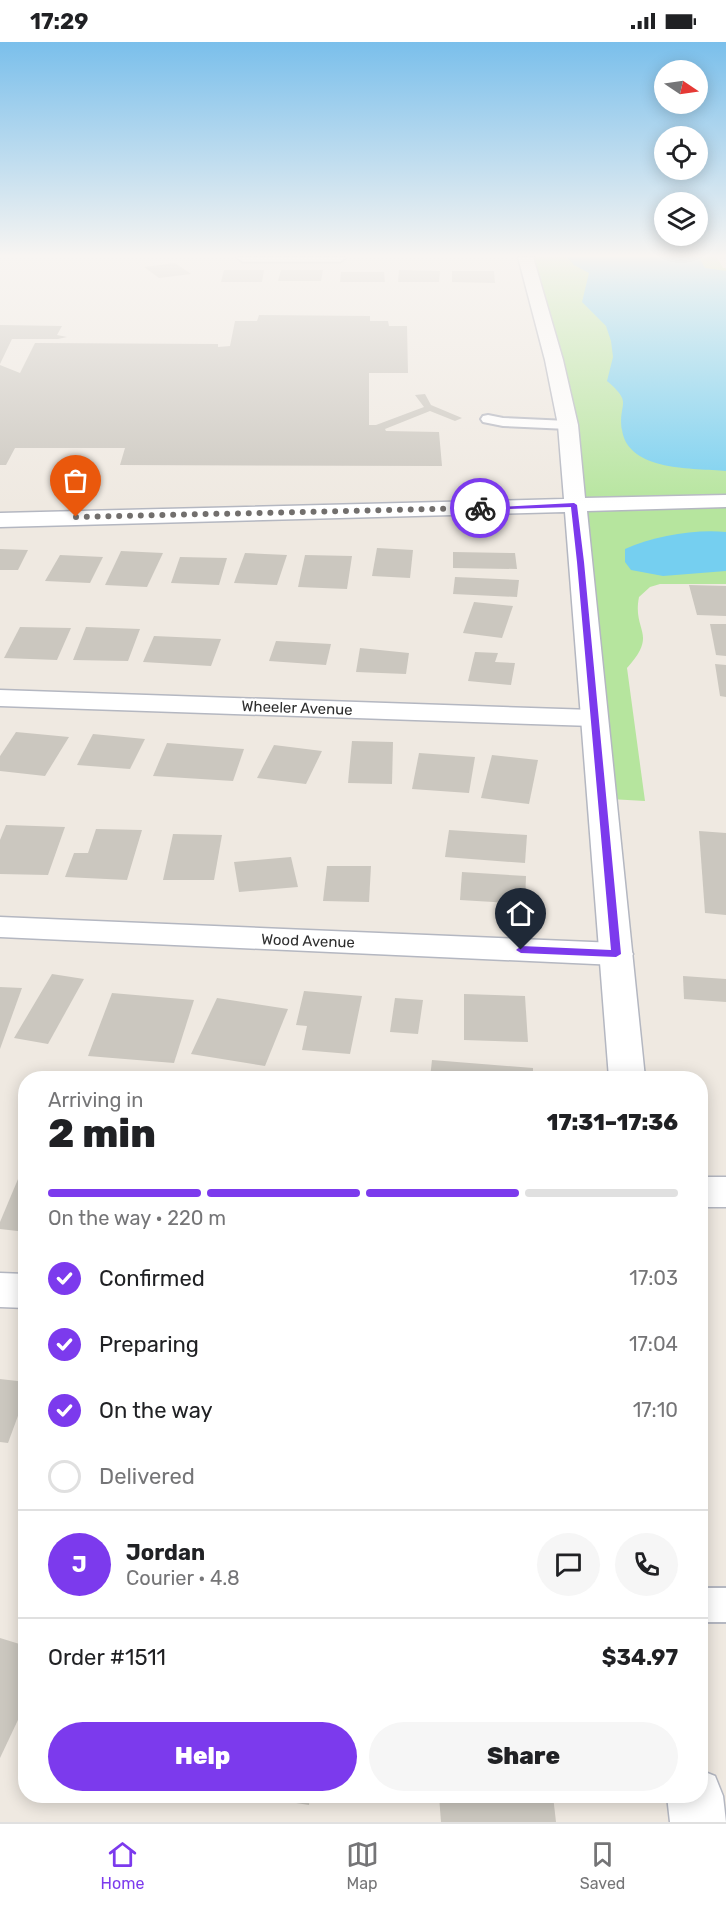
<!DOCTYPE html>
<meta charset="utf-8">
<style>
:root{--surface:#fff;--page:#f6f6f6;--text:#202124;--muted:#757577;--line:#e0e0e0;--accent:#7c3aed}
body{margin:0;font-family:Rubik,sans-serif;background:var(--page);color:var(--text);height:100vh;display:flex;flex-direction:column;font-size:22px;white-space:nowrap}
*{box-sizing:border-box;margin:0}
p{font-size:20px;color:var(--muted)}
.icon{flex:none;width:33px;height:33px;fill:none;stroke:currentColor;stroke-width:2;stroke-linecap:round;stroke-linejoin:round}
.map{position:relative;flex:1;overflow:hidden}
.panel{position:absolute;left:18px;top:1029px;width:690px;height:732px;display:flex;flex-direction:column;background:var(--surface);border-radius:24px;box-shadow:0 3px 15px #0003}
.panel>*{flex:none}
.needle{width:39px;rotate:103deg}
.controls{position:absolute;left:654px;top:18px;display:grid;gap:12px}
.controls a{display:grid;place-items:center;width:54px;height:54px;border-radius:50%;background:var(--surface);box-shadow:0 3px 15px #0003;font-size:30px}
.pin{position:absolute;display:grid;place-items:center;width:51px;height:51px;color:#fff;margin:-62px -26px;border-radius:50% 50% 50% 0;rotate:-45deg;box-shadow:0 0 6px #0007}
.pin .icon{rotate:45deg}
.courier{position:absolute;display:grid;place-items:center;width:60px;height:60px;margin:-30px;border:4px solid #7c3aed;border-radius:50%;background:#fff;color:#222;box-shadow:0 2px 8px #0007}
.headline em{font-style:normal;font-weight:800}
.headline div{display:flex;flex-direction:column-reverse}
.headline{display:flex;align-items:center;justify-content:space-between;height:102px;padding:0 30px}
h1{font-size:39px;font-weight:800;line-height:45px}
.bar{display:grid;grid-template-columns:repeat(4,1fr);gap:9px 6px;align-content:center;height:72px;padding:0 30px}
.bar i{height:8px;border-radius:4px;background:var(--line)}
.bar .active{background:var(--accent)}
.bar p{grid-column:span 4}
.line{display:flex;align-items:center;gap:15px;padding:0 30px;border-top:2px solid var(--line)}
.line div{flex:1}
.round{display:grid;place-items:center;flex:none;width:63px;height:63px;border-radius:32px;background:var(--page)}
ol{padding:0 30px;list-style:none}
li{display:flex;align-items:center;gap:18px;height:66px}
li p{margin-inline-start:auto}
li .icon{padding:6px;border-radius:50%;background:var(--accent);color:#fff;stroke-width:4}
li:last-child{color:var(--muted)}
li i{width:33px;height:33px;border:3px solid var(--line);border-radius:50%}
.button{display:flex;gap:12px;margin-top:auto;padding:12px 30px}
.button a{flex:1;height:69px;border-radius:36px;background:var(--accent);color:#fff;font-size:24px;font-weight:800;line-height:69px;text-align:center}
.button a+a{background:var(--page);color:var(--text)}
.status{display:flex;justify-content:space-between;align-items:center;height:42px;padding:0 30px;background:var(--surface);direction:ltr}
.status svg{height:16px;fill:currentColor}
.tabs{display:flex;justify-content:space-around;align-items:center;height:84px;border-top:2px solid var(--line);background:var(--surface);font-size:16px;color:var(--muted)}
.tabs a{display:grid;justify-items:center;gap:3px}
.tabs .active{color:var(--accent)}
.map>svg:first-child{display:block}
.green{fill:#b6e59e}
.water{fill:#75cff0}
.building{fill:#cbc7bf}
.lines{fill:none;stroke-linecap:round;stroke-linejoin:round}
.lane-casing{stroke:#b4b7c1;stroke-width:4}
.street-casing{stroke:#b4b7c1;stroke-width:3}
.secondary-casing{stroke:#b4b7c1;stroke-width:3}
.lane{fill:#fff;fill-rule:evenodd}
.street{fill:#fff;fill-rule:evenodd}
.secondary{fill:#fff;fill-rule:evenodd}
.route{fill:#7c3aed}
.done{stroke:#726f6d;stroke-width:6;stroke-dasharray:0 10.8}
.labels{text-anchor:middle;stroke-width:4.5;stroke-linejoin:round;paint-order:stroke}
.street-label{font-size:15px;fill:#2e2e2e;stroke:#fff}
</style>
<div class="status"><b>17:29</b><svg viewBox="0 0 49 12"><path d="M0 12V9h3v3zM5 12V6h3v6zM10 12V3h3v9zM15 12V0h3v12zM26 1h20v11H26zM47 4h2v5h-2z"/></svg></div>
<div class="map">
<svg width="726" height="1780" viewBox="0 0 726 1780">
<rect width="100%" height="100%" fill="#efe9e1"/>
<!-- green -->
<path class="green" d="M 534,215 L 717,215 L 723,226 L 726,226 L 726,542 L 660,542 L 650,545 L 639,555 C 632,590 659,591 627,626 L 645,759 L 610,757 L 573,378 Z"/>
<!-- water -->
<g class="water">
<path d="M 567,215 L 699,215 L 705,226 L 726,229 L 726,429 C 695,426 628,430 622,388 C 618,360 634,362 607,339 L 613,315 L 611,299 L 606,284 L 582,260 L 589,231 L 574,223 Z"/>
<path d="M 726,490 L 726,529 L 663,534 L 631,528 L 625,520 L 625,507 C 654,494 695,487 726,490 Z"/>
</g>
<!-- building -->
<g class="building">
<polygon points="175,221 191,232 159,236 144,225"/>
<polygon points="224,228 264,228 262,240 221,240"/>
<polygon points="281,228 323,228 321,239 278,239"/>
<polygon points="399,228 440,229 439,240 398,240"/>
<polygon points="452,229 494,229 495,241 452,240"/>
<polygon points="341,230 384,230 385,240 340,240"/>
<polygon points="259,273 370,274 370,279 388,279 389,284 407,284 408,331 369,331 369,383 376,383 424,365 415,353 425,352 431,363 462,376 455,379 430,369 385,387 386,389 439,390 442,424 120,423 125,406 15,406 6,423 0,423 0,323 20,331 35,301 218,302 218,305 230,304 235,279 257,279"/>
<polygon points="0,283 62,284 57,293 67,295 58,297 12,297 0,322"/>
<polygon points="377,506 413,508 410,536 372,534"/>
<polygon points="0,507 28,508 18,528 0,528"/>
<polygon points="121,509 163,511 147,545 105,543"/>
<polygon points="453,510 515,511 517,527 453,526"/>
<polygon points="245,511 287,513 277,543 234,541"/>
<polygon points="60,513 103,515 90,541 45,539"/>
<polygon points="305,513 352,514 347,547 298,545"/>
<polygon points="180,515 227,516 219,543 171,541"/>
<polygon points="455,535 519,538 517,555 453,552"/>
<polygon points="689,543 726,544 726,574 697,573"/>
<polygon points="474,560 513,564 502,596 463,591"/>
<polygon points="710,582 726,582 726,614 716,613"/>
<polygon points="20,585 71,586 57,618 4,616"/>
<polygon points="86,585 140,587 128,619 73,618"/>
<polygon points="154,594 221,597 211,624 143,620"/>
<polygon points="276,599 331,602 326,623 269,619"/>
<polygon points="360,606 409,611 406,632 356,630"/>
<polygon points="475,610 498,611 495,620 515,621 511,643 468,639"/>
<polygon points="715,622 726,623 726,655 720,654"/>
<polygon points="16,690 69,695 45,734 0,729 0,714"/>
<polygon points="93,692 145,697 130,727 77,723"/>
<polygon points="352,699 393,700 392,742 348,741"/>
<polygon points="167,701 244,707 233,739 153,734"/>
<polygon points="274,703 322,709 306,742 257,736"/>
<polygon points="419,711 475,715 469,751 412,747"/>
<polygon points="492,713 538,718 529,762 481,756"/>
<polygon points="6,783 65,785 48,833 0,832 0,798"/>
<polygon points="96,787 142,788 127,838 65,835 74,811 88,811"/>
<polygon points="449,788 527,793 525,821 445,815"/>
<polygon points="699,789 726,791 726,873 705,871"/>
<polygon points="173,792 222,793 214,838 163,838"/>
<polygon points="291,815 298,845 239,850 234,820"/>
<polygon points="327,824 371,824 369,860 323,859"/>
<polygon points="462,830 526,834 525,862 460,858"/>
<polygon points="52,932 84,937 48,1002 14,996"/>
<polygon points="683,934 726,937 726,960 684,957"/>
<polygon points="0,945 22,946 0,1007"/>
<polygon points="304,949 362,954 350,1012 302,1008 307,984 296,983"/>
<polygon points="112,951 194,958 174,1021 88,1014"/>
<polygon points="464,952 525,954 528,1000 464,998"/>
<polygon points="217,956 288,967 265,1024 191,1012"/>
<polygon points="395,956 423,958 418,992 390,990"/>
<polygon points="432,1018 533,1026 533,1036 430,1036"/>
<polygon points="26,1118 26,1190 0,1187 0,1180"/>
<polygon points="0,1337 26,1340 26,1352 8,1401 0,1400"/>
<polygon points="0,1596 26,1604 26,1661 0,1716"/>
<polygon points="251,1754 310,1754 309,1763"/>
<polygon points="439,1754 553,1754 556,1780 441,1780"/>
</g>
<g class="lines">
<defs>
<g id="lane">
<polygon points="488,373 503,376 568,379 575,383 568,387 503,384 483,380 481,377 483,374"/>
<rect x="700" y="1546" width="26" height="34"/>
</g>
<g id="street">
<polygon points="236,215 347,215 340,220 243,220"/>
<polygon points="0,648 593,668 603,670 607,676 603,682 593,684 0,664"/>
<polygon points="0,875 616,901 628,904 633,912 628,920 616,923 0,895"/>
<rect x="700" y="1135" width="26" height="30"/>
<polygon points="0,1231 26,1232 26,1266 0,1265"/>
</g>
<g id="secondary">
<polygon points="518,215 533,215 563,318 578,383 585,456 726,453 726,465 587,469 645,1036 609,1036 565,470 0,485 0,471 564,457 558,383 545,318"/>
<polygon points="700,1728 715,1734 723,1754 726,1780 670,1780 667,1754 700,1754"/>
</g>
</defs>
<!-- lane casing -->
<use href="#lane" class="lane-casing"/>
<!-- street casing -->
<use href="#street" class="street-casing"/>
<!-- secondary casing -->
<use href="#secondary" class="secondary-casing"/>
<!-- lane -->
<use href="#lane" class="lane"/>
<!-- street -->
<use href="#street" class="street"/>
<!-- secondary -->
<use href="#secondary" class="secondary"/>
</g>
<!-- sky -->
<linearGradient id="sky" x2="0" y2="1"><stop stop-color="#7abfeb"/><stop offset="0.46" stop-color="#f8f5f2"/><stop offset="1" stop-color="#f8f5f2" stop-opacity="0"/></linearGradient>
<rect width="726" height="465" fill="url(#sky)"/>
<!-- route -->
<polygon class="route" points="574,461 577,463 584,520 621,912 616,915 521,911 516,908 521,904 611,908 577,520 571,465 480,468 477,466"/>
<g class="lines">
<!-- done -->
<polyline class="done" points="76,475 480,466"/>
</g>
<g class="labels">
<!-- street labels -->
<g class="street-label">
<text transform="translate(297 666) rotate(2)" y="5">Wheeler Avenue</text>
<text transform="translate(308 899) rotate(2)" y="5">Wood Avenue</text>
</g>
</g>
</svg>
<div class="controls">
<a><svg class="needle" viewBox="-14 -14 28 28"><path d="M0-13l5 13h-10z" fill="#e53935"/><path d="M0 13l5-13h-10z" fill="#757577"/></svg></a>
<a><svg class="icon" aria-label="locate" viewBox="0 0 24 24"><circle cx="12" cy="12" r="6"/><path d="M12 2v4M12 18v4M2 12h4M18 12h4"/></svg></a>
<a><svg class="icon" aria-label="layers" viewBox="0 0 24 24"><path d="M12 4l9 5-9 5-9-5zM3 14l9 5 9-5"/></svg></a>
</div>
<div class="pin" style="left:76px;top:475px;background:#ea580c"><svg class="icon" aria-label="bag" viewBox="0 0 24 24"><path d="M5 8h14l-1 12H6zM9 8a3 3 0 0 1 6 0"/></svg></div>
<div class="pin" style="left:521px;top:908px;background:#1f2937"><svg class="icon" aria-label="home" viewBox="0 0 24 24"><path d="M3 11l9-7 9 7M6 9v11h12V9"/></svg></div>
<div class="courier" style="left:480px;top:466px"><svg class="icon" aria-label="bike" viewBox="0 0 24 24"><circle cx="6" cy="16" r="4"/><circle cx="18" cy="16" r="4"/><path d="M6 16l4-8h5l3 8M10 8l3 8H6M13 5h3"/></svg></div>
<section class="panel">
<div class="headline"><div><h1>2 min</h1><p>Arriving in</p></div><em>17:31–17:36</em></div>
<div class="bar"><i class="active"></i><i class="active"></i><i class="active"></i><i></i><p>On the way · 220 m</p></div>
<ol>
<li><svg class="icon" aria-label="check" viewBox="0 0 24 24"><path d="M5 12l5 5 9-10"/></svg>Confirmed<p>17:03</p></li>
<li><svg class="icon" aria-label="check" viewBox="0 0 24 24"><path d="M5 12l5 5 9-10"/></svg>Preparing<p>17:04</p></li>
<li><svg class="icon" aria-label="check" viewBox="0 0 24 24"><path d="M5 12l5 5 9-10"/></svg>On the way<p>17:10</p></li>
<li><i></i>Delivered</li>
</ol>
<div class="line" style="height:108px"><b class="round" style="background:var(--accent);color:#fff">J</b><div><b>Jordan</b><p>Courier · 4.8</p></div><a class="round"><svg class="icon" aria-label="chat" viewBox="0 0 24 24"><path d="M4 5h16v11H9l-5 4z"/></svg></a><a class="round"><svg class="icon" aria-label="phone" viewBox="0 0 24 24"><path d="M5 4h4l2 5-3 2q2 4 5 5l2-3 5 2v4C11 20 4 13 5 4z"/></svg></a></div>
<div class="line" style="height:78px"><div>Order #1511</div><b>$34.97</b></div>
<div class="button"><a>Help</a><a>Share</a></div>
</section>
</div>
<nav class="tabs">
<a class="active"><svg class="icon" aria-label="home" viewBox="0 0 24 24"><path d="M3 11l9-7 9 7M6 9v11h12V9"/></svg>Home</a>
<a><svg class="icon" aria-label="map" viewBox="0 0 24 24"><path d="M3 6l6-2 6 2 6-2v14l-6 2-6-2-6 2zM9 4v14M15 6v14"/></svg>Map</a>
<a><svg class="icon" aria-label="saved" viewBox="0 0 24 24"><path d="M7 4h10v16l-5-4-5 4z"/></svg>Saved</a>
</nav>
